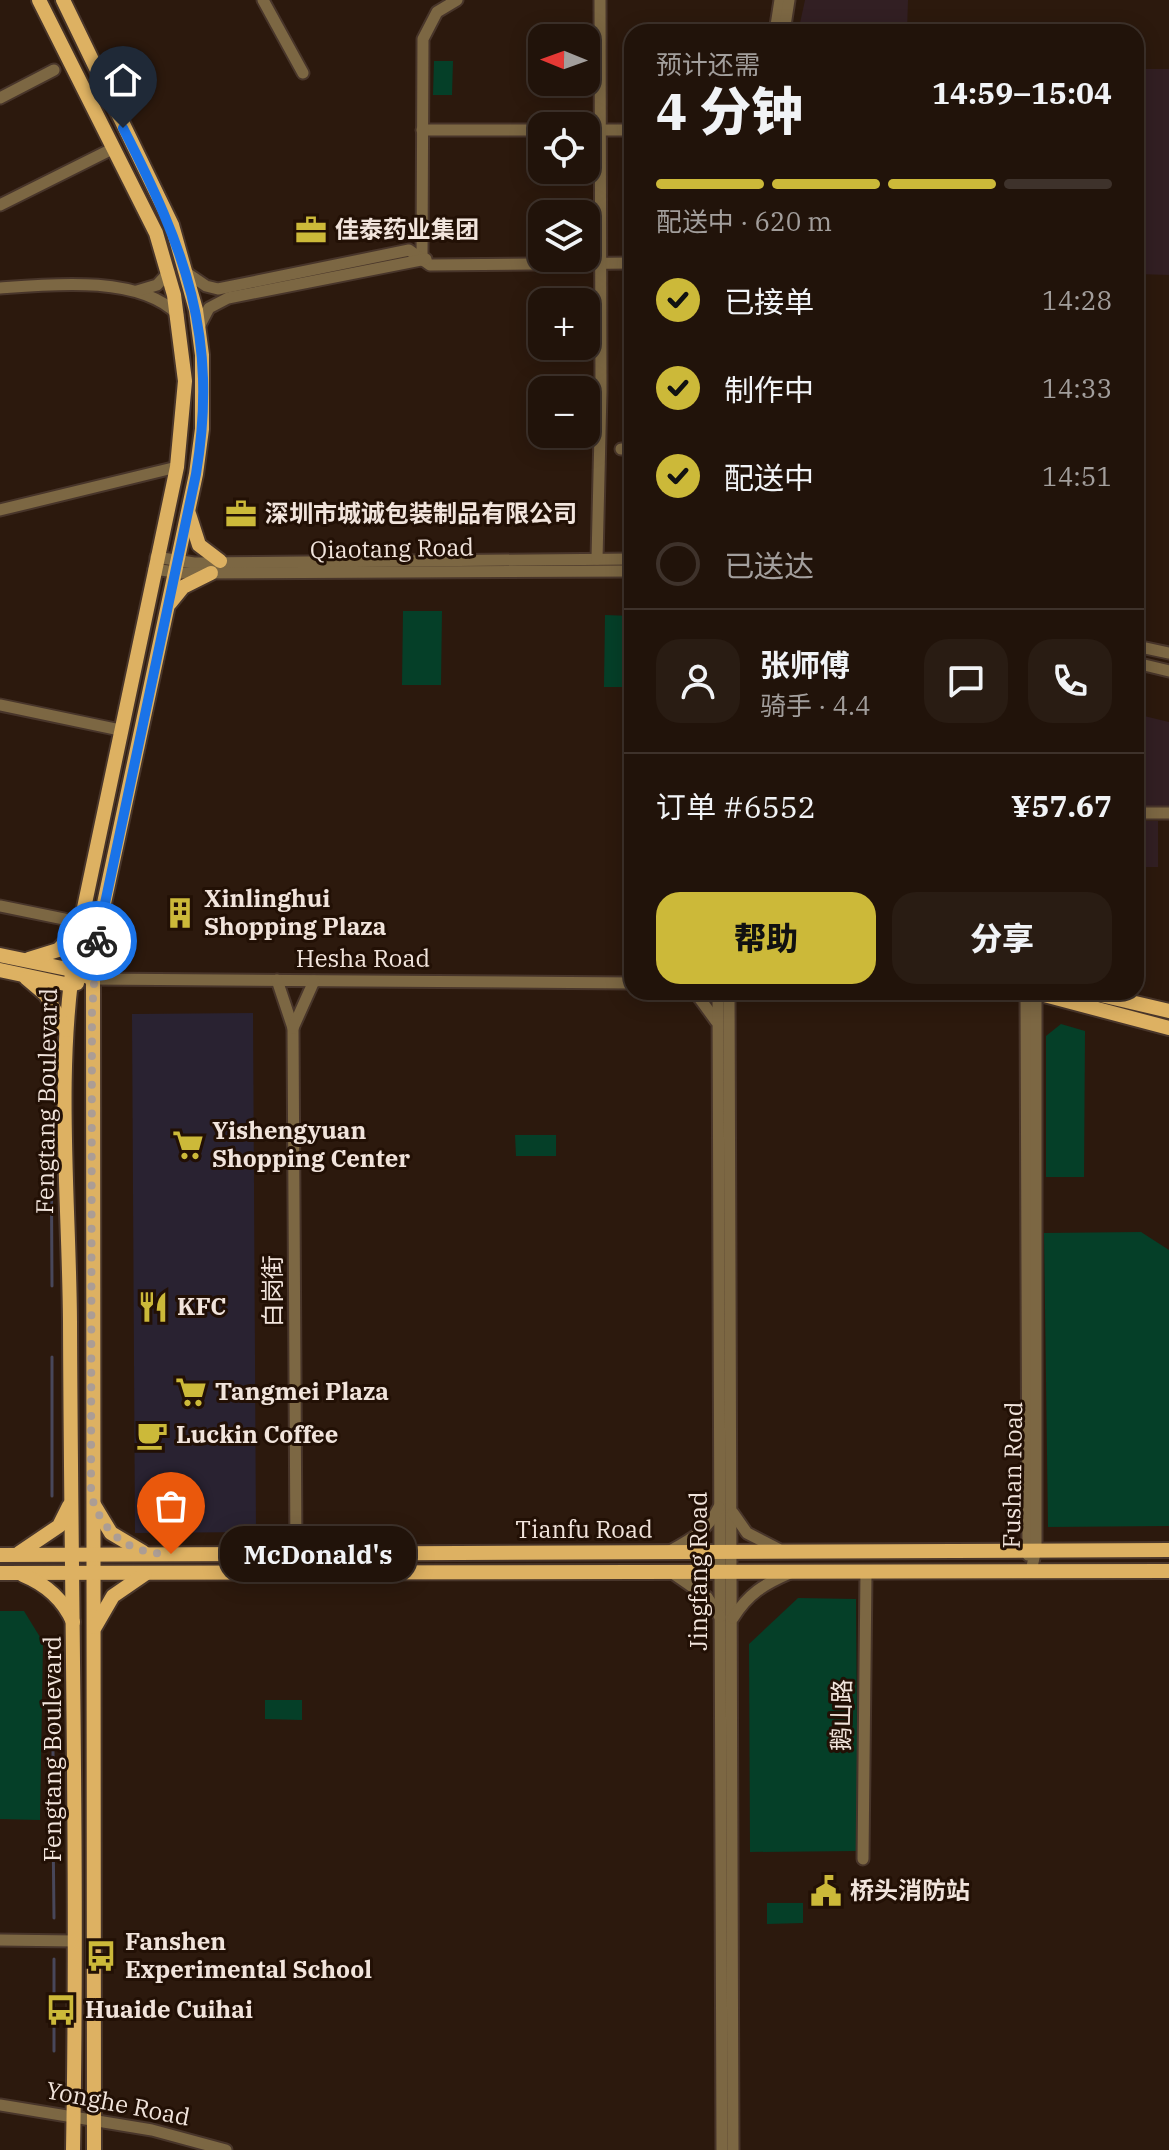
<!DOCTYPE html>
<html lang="zh">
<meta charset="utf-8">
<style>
:root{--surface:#21130a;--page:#291c13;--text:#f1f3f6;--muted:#a29e9c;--line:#3e322b;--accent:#ccb939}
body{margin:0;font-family:"IBM Plex Serif","Noto Sans SC",serif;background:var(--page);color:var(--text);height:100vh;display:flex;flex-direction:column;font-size:30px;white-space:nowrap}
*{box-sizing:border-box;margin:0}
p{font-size:26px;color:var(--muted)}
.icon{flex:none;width:44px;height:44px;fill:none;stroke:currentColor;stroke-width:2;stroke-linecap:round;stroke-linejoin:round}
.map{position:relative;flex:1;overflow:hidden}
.panel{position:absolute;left:624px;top:24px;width:520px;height:976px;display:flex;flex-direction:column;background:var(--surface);border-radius:24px;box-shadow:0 4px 20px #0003,0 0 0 2px var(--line)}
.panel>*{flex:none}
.needle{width:52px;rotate:271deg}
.buttons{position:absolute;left:528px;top:24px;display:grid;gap:16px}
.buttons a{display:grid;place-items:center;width:72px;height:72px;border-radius:16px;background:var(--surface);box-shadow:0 4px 20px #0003,0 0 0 2px var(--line);font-size:40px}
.pin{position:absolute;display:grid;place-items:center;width:68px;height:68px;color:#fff;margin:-82px -34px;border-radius:50% 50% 50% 0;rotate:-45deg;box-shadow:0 0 8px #0007}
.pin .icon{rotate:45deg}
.courier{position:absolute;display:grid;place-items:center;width:80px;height:80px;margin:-40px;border:6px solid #1a73e8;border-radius:50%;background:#fff;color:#222;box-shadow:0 2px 10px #0007}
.bubble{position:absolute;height:56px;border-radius:24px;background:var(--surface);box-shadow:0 4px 20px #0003,0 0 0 2px var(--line);font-size:26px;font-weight:800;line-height:56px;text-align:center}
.summary em{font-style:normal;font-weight:800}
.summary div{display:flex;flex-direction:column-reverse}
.summary{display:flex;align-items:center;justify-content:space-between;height:136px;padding:0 32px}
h1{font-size:52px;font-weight:800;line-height:60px}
.bar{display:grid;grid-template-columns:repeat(4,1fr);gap:12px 8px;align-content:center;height:96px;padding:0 32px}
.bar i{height:10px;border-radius:6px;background:var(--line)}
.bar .on{background:var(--accent)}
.bar p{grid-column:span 4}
.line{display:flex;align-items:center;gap:20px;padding:0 32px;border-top:2px solid var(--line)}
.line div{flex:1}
.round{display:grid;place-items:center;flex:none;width:84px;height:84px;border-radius:24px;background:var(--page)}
ol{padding:0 32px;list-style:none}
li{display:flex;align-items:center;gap:24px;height:88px}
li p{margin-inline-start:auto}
li .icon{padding:8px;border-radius:50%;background:var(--accent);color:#111;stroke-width:4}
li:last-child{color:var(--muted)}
li i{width:44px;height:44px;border:4px solid var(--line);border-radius:50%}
.primary-button{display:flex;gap:16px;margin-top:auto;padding:16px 32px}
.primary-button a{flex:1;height:92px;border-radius:24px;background:var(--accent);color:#111;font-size:32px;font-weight:800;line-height:92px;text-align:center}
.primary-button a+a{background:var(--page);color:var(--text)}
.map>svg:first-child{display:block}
.commercial{fill:#292231}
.education{fill:#321f23}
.green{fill:#053f28}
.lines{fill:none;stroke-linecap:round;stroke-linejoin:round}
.stream{stroke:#48475a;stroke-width:3}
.minor-casing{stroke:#48352a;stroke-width:15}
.major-casing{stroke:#48352a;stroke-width:18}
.minor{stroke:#7c6743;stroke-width:11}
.major{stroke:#ddb162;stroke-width:14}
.done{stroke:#ac9d94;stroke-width:8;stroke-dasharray:0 14.4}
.route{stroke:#1a73e8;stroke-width:10}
.labels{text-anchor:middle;stroke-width:6;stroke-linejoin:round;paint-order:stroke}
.poi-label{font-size:24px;font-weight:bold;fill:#f1e4dc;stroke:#221005;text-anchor:start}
.street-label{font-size:24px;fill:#f1e4dc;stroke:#221005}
</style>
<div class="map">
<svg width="1169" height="2150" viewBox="0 0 1169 2150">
<rect width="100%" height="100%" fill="#2c190d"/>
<!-- commercial -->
<polygon class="commercial" points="253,1013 256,1532 135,1533 132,1014"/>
<!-- education -->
<g class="education">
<polygon points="805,0 908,0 907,32 798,32"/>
<polygon points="1136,69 1169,69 1169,275 1136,274"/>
<polygon points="1136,714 1169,722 1169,807 1136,808"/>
<rect x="1136" y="821" width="22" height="46"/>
</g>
<!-- green -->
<g class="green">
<polygon points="434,61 453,61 452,95 433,95"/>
<polygon points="403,611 442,611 441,685 402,685"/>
<polygon points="605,615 632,616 632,687 604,687"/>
<polygon points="1061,1024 1085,1031 1084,1177 1046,1177 1046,1036"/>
<polygon points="515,1135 556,1135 556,1156 516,1156"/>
<polygon points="1141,1232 1169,1250 1169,1526 1048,1527 1044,1233"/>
<polygon points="798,1598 856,1599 858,1851 750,1852 749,1644"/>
<polygon points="0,1611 24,1611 43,1642 40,1820 0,1819"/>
<polygon points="265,1700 302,1700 302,1720 265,1719"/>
<polygon points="767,1903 803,1903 803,1923 767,1924"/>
</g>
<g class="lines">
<!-- stream -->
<g class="stream">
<polyline points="51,1111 52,1286"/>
<polyline points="52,1357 52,1496"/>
<polyline points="53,1655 53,1799"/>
<polyline points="53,1825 54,1918"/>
<polyline points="54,1959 54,2051"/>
</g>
<defs>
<g id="minor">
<polyline points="263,0 303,73"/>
<polyline points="775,32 780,0"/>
<polyline points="784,32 789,0"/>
<polyline points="0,98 54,70"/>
<polyline points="422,130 542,130"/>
<polyline points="586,130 632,130"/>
<polyline points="0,205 114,148"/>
<polyline points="422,260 423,39 437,12 457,0"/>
<polyline points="187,273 206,286 218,289 409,250 430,265 632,263"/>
<path d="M 0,288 C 51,284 140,275 178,315"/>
<polyline points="137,291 157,285 169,272"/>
<polyline points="199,327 209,308 228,298 426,259"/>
<polyline points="621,449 632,449"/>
<polyline points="0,510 177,467"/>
<polyline points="156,557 194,563 632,559"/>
<polyline points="597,559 601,391 600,0"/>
<polyline points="154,569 182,573 632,571"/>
<polyline points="1136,646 1169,653"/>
<polyline points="1136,663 1169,671"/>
<polyline points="0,705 120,730"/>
<polyline points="1136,813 1169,813"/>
<polyline points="0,906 64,919"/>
<polyline points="93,979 632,983"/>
<polyline points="277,980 293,1028 296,1553"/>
<polyline points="695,992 716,1021"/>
<polyline points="718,992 722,2150"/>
<polyline points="729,992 733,2150"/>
<polyline points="1026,992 1028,1555"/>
<polyline points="293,1028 314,981"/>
<polyline points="733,1513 747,1533 778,1549"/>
<path d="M 670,1551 C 692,1539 707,1531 719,1507"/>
<polyline points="1031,1571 1036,1549 1036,992"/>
<polyline points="671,1572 707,1597 720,1617"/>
<path d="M 733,1618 C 748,1594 764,1584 790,1573"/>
<polyline points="863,1859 866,1572"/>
<polyline points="0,1940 75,1941"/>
<polyline points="0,2105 152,2130 226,2150"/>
</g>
<g id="major">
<path d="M 39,0 L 156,233 L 174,295 L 185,381 L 177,467 L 76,946 C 55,1069 69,1197 70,1321 C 71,1597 78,1874 73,2150"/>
<polyline points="63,0 172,225 196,310 202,355 202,429 196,474 97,936 93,979 94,2150"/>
<polyline points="189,514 199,545 220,561"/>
<polyline points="170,603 183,587 211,573"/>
<polyline points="0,955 72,970 93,979"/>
<polyline points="29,959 58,950 78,929"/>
<polyline points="0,970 70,985 77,983"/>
<polyline points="26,978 46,995 66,1030"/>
<polyline points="1033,992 1169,1028"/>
<polyline points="1088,992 1169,1011"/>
<polyline points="94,1505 111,1533 143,1552"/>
<polyline points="19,1553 59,1526 69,1506"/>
<polyline points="0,1555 1169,1550"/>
<polyline points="0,1573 1169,1571"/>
<path d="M 23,1575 C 45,1584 63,1599 73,1622"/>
<polyline points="95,1627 113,1596 145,1574"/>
</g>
</defs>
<!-- minor casing -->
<use href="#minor" class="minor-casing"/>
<!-- major casing -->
<use href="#major" class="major-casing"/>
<!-- minor -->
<use href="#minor" class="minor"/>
<!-- major -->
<use href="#major" class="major"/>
</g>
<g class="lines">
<!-- done -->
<path class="done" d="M 97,941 L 92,1012 L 91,1495 C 103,1535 130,1554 171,1554"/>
<!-- route -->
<path class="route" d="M 97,941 L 196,474 C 219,336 185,249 123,128"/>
</g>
<!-- icons -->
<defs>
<symbol id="office-bare" viewBox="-9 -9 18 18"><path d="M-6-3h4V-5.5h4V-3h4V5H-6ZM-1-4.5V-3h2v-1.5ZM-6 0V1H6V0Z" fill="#ccb939" stroke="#221005" stroke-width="2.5" paint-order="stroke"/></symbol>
<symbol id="building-bare" viewBox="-9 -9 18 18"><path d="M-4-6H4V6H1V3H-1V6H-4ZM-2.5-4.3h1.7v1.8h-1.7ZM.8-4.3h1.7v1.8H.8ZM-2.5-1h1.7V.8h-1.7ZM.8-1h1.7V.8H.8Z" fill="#ccb939" stroke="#221005" stroke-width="2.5" paint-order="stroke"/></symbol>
<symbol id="supermarket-bare" viewBox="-9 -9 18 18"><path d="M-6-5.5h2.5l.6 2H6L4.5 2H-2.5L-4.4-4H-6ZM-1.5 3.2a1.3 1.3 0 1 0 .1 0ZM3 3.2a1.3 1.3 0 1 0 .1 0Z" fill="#ccb939" stroke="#221005" stroke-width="2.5" paint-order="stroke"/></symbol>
<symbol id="restaurant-bare" viewBox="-9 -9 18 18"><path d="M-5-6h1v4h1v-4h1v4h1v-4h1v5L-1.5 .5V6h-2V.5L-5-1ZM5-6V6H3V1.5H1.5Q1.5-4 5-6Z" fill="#ccb939" stroke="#221005" stroke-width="2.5" paint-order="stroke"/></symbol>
<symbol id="cafe-bare" viewBox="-9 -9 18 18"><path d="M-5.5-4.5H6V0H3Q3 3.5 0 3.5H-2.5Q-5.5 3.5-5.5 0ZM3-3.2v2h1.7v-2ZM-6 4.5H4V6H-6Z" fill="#ccb939" stroke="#221005" stroke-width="2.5" paint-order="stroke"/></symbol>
<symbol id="civic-bare" viewBox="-9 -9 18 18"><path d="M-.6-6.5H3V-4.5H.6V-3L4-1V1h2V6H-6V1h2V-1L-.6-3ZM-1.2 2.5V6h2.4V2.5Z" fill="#ccb939" stroke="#221005" stroke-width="2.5" paint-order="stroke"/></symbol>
<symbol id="bus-bare" viewBox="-9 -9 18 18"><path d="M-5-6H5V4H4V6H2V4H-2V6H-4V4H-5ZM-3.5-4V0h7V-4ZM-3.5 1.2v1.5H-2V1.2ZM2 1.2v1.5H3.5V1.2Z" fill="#ccb939" stroke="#221005" stroke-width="2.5" paint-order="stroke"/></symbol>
</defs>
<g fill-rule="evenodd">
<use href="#office-bare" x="289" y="208" width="44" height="44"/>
<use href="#office-bare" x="219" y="492" width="44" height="44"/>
<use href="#building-bare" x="158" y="891" width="44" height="44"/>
<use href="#supermarket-bare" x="166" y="1123" width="44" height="44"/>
<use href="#restaurant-bare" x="131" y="1285" width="44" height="44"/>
<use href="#supermarket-bare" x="169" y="1370" width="44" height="44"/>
<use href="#cafe-bare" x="130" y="1413" width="44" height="44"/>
<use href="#civic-bare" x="804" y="1869" width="44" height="44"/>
<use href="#bus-bare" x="79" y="1934" width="44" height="44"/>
<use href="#bus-bare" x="39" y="1988" width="44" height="44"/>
</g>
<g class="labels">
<!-- poi labels -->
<g class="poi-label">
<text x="335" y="238">佳泰药业集团</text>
<text x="265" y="522">深圳市城诚包装制品有限公司</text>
<text x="204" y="907">Xinlinghui<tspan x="204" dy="28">Shopping Plaza</tspan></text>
<text x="212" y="1139">Yishengyuan<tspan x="212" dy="28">Shopping Center</tspan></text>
<text x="177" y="1315">KFC</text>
<text x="215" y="1400">Tangmei Plaza</text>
<text x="176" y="1443">Luckin Coffee</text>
<text x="850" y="1899">桥头消防站</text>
<text x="125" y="1950">Fanshen<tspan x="125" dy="28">Experimental School</tspan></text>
<text x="85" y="2018">Huaide Cuihai</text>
</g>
<!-- street labels -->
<g class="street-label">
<text transform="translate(392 549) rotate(-1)" y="8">Qiaotang Road</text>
<text x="363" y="967">Hesha Road</text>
<text transform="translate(47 1101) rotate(-89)" y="8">Fengtang Boulevard</text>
<text transform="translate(273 1291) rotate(-90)" y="8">白岗街</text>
<text transform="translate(1013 1475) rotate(-89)" y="8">Fushan Road</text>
<text x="584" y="1538">Tianfu Road</text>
<text transform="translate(699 1571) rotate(-90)" y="8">Jingfang Road</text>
<text transform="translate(842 1715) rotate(-89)" y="8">鹅山路</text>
<text transform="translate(53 1749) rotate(-90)" y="8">Fengtang Boulevard</text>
<text transform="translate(118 2104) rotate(11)" y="8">Yonghe Road</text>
</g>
</g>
</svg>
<div class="buttons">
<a><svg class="needle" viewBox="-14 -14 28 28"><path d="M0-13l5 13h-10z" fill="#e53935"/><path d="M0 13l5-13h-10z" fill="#a29e9c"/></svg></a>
<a><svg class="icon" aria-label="locate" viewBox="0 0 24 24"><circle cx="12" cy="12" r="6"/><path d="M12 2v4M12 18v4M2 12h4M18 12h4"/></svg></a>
<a><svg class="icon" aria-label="layers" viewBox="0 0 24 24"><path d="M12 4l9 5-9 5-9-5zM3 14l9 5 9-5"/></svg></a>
<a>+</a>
<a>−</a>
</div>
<div class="pin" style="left:171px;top:1554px;background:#ea580c"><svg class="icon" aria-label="bag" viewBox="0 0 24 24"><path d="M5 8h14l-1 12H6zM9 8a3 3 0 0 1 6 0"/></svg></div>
<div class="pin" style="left:123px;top:128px;background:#1f2937"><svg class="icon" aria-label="home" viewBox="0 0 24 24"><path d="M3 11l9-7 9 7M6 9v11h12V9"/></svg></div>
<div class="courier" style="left:97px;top:941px"><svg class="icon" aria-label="bike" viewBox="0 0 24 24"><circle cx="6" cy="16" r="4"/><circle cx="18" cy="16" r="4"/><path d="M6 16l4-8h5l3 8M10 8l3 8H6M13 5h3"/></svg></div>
<div class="bubble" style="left:220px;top:1526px;width:196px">McDonald's</div>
<section class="panel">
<div class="summary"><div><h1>4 分钟</h1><p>预计还需</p></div><em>14:59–15:04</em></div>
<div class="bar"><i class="on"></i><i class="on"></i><i class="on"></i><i></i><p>配送中 · 620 m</p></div>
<ol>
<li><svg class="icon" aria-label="check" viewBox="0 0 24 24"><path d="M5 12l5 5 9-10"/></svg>已接单<p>14:28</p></li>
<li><svg class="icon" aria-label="check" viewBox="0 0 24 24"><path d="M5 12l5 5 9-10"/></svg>制作中<p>14:33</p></li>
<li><svg class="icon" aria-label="check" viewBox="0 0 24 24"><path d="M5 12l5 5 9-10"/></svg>配送中<p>14:51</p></li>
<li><i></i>已送达</li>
</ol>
<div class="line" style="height:144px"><a class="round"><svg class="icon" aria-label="person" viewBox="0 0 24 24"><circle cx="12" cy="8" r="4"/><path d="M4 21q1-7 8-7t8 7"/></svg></a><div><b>张师傅</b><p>骑手 · 4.4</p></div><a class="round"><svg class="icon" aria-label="chat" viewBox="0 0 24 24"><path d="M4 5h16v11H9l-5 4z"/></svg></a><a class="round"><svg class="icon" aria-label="phone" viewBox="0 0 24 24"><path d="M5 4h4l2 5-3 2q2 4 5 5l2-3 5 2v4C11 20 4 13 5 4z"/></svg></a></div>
<div class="line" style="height:104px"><div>订单 #6552</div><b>¥57.67</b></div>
<div class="primary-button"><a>帮助</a><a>分享</a></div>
</section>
</div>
